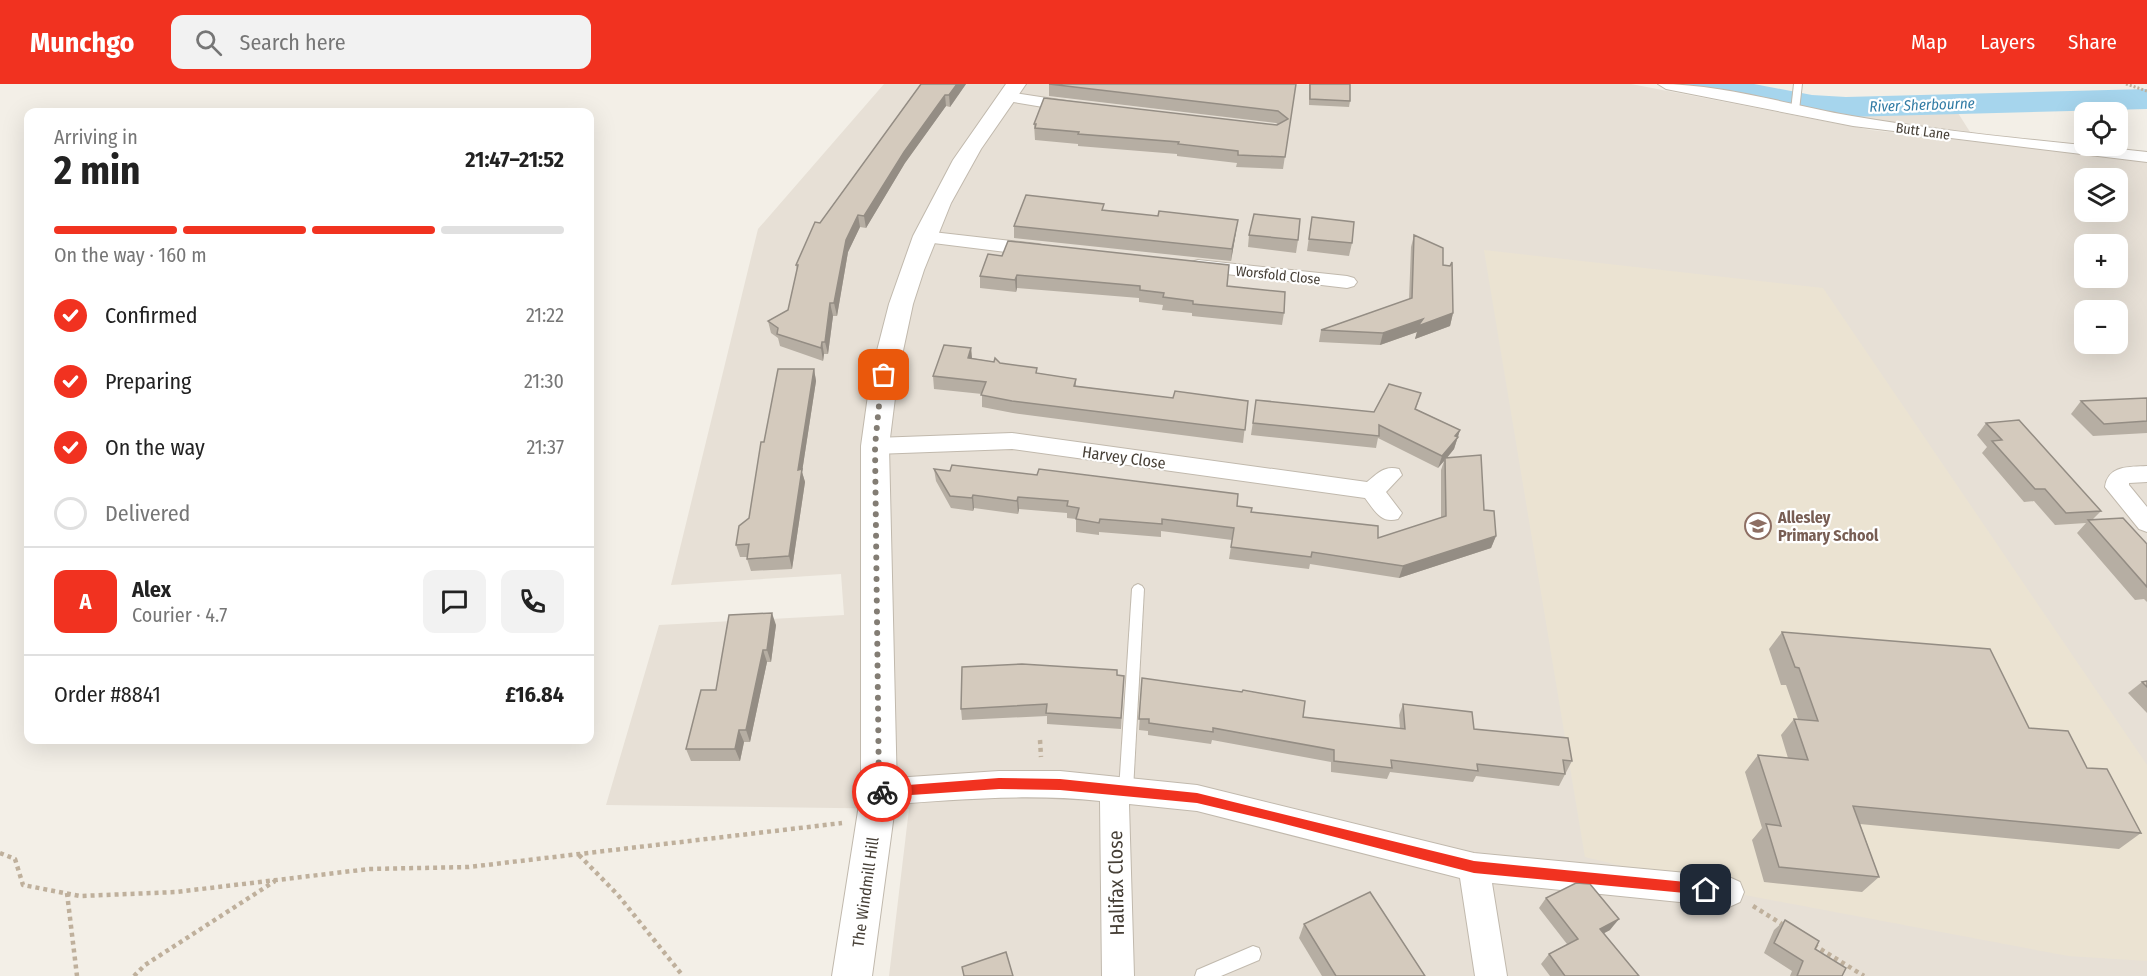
<!DOCTYPE html>
<meta charset="utf-8">
<style>
:root{--surface:#fff;--page:#f2f2f2;--text:#222;--muted:#767676;--line:#e0e0e0;--accent:#f13220}
body{margin:0;font-family:"Fira Sans Condensed",sans-serif;background:var(--page);color:var(--text);height:100vh;display:flex;flex-direction:column;font-size:22px;white-space:nowrap}
*{box-sizing:border-box;margin:0}
p{font-size:20px;color:var(--muted)}
.icon{flex:none;width:33px;height:33px;fill:none;stroke:currentColor;stroke-width:2;stroke-linecap:round;stroke-linejoin:round}
.map{position:relative;flex:1;overflow:hidden}
.side{position:absolute;left:24px;top:24px;width:570px;height:636px;display:flex;flex-direction:column;background:var(--surface);border-radius:12px;box-shadow:0 6px 24px #0002}
.side>*{flex:none}
.tools{position:absolute;left:2074px;top:18px;display:grid;gap:12px}
.tools a{display:grid;place-items:center;width:54px;height:54px;border-radius:12px;background:var(--surface);box-shadow:0 6px 24px #0002;font-size:30px}
.pin{position:absolute;display:grid;place-items:center;width:51px;height:51px;color:#fff;margin:-26px;border-radius:12px;box-shadow:0 3px 9px #0006}
.courier{position:absolute;display:grid;place-items:center;width:60px;height:60px;margin:-30px;border:4px solid #f13220;border-radius:50%;background:#fff;color:#222;box-shadow:0 2px 8px #0007}
.overview em{font-style:normal;font-weight:700}
.overview div{display:flex;flex-direction:column-reverse}
.overview{display:flex;align-items:center;justify-content:space-between;height:102px;padding:0 30px}
h1{font-size:39px;font-weight:700;line-height:45px}
.bar{display:grid;grid-template-columns:repeat(4,1fr);gap:9px 6px;align-content:center;height:72px;padding:0 30px}
.bar i{height:8px;border-radius:4px;background:var(--line)}
.bar .active{background:var(--accent)}
.bar p{grid-column:span 4}
.line{display:flex;align-items:center;gap:15px;padding:0 30px;border-top:2px solid var(--line)}
.line div{flex:1}
.round{display:grid;place-items:center;flex:none;width:63px;height:63px;border-radius:12px;background:var(--page)}
ol{padding:0 30px;list-style:none}
li{display:flex;align-items:center;gap:18px;height:66px}
li p{margin-inline-start:auto}
li .icon{padding:6px;border-radius:50%;background:var(--accent);color:#fff;stroke-width:4}
li:last-child{color:var(--muted)}
li i{width:33px;height:33px;border:3px solid var(--line);border-radius:50%}
header{display:flex;align-items:center;gap:36px;box-sizing:border-box;height:84px;padding:0 30px;background:var(--accent);color:#fff}
header strong{font-size:28px}
nav{display:flex;gap:33px;margin-inline-start:auto;font-size:21px}
.search{width:420px;height:54px;background:var(--page);display:flex;align-items:center;gap:15px;box-sizing:border-box;padding:0 21px;border-radius:12px;color:var(--muted);font-size:22px}
.map>svg:first-child{display:block}
.residential{fill:#e7e0d6;fill-rule:evenodd}
.education{fill:#ebe3d2}
.lines{fill:none;stroke-linecap:round;stroke-linejoin:round}
.river{fill:#a6d5ed;fill-rule:evenodd}
.service-casing{stroke:#c1b9ad;stroke-width:2}
.minor-casing{stroke:#c1b9ad;stroke-width:2}
.tertiary-casing{stroke:#c1b9ad;stroke-width:2}
.path-far1{stroke:#bfb09c;stroke-width:3;stroke-dasharray:2 2;stroke-linecap:butt}
.path{stroke:#bfb09c;stroke-width:4.5;stroke-dasharray:4 4;stroke-linecap:butt}
.service{fill:#fff;fill-rule:evenodd}
.minor{fill:#fff;fill-rule:evenodd}
.tertiary{fill:#fff;fill-rule:evenodd}
.wall{fill:#b6aea3}
.shaded-wall{fill:#948d84}
.building{fill:#d4cabd;stroke:#948d84;stroke-width:1.5}
.route{fill:#f13220}
.done{stroke:#837d74;stroke-width:6;stroke-dasharray:0 10.8}
.labels{text-anchor:middle;stroke-width:4.5;stroke-linejoin:round;paint-order:stroke}
.far-street-label{font-size:14px;fill:#463f36;stroke:#fff}
.far-water-label{font-size:15px;font-style:italic;fill:#327ca5;stroke:#fff}
.street-label{font-size:16px;fill:#463f36;stroke:#fff}
.education-label{font-size:16px;font-weight:bold;fill:#785e54;stroke:#fff;text-anchor:start}
.near-street-label{font-size:20px;fill:#463f36;stroke:#fff}
</style>
<header>
<strong>Munchgo</strong>
<div class="search"><svg class="icon" aria-label="search" viewBox="0 0 24 24"><circle cx="10" cy="10" r="6"/><path d="M15 15l6 6"/></svg>Search here</div>
<nav><a>Map</a><a>Layers</a><a>Share</a></nav>
</header>
<div class="map">
<svg width="2147" height="892" viewBox="0 0 2147 892">
<rect width="100%" height="100%" fill="#f3efe7"/>
<!-- residential -->
<g class="residential">
<path d="M 884,0 L 1631,0 L 1871,46 L 2147,77 L 2147,892 L 889,892 L 909,725 L 606,721 L 659,541 L 844,531 L 841,490 L 671,501 L 758,145 ZM 2085,94 L 2118,94 L 2118,128 L 2085,128 ZM 2085,160 L 2118,160 L 2118,194 L 2085,194 ZM 2085,226 L 2118,226 L 2118,260 L 2085,260 Z"/>
<polygon points="1951,18 1970,48 1892,39 1827,28 1827,22"/>
</g>
<!-- education -->
<polygon class="education" points="1484,166 1823,204 2147,681 2147,877 2068,872 1729,808 1585,773"/>
<g class="lines">
<!-- river -->
<polygon class="river" points="1682,0 1754,0 1812,11 1846,13 2147,5 2147,25 1846,33 1812,31 1699,10 1687,7"/>
<defs>
<g id="service">
<polygon points="1794,0 1802,0 1799,26 1795,28 1791,26"/>
<polygon points="1138,500 1142,502 1144,505 1133,706 1131,711 1126,712 1121,711 1119,706 1132,505 1134,502"/>
<polygon points="1253,862 1259,864 1261,870 1259,876 1221,892 1195,892 1197,886"/>
</g>
<g id="minor">
<path d="M 1658,0 C 1723,0 1788,21 1852,32 C 1950,49 2049,57 2147,68 L 2147,78 L 1853,42 L 1666,5 Z"/>
<polygon points="1007,8 1073,18 1081,23 1073,28 1001,16 999,13 1001,10"/>
<polygon points="924,147 1038,160 1045,162 1047,166 1045,170 1038,172 917,157 915,153 917,149"/>
<polygon points="1198,176 1347,192 1354,194 1357,198 1354,202 1347,204 1191,186 1188,182 1191,178"/>
<path d="M 1012,349 L 1367,398 C 1378,389 1385,381 1399,385 L 1402,391 L 1386,408 L 1402,429 L 1398,435 C 1381,440 1375,427 1365,414 L 1012,365 L 875,370 L 867,368 L 864,362 L 867,356 L 875,354 Z"/>
<path d="M 2147,382 L 2147,398 L 2129,399 L 2129,401 L 2147,423 L 2147,448 L 2139,445 L 2105,403 C 2108,381 2129,383 2147,382 Z"/>
<path d="M 999,687 L 1060,687 L 1197,701 L 1474,769 L 1729,793 L 1740,798 L 1744,808 L 1740,818 L 1729,823 L 1492,799 L 1507,892 L 1475,892 L 1460,794 L 1197,727 L 1129,720 L 1134,892 L 1102,892 L 1100,717 C 1026,709 953,716 879,721 L 869,717 L 865,708 L 869,699 L 879,695 Z"/>
</g>
<polygon id="tertiary" points="1006,0 1026,0 981,65 951,119 924,186 913,220 898,290 889,362 897,708 872,892 832,892 861,708 861,362 871,290 889,220 913,152 953,76"/>
</defs>
<!-- service casing -->
<use href="#service" class="service-casing"/>
<!-- minor casing -->
<use href="#minor" class="minor-casing"/>
<!-- tertiary casing -->
<use href="#tertiary" class="tertiary-casing"/>
<!-- path-far1 -->
<polyline class="path-far1" points="2126,0 2147,7"/>
<!-- path -->
<g class="path">
<polyline points="1040,656 1041,673"/>
<polyline points="0,769 15,775 23,801 80,812 176,808 369,785 469,783 842,739"/>
<polyline points="579,771 618,811 683,892"/>
<polyline points="67,809 77,892"/>
<polyline points="1753,822 1785,842"/>
<polyline points="1814,861 1864,892"/>
<polyline points="134,892 145,881 275,797"/>
</g>
<!-- service -->
<use href="#service" class="service"/>
<!-- minor -->
<use href="#minor" class="minor"/>
<!-- tertiary -->
<use href="#tertiary" class="tertiary"/>
</g>
<!-- wall -->
<g class="wall">
<polygon points="921,0 966,0 950,23 946,22 905,79 866,144 860,143 848,168 837,232 833,232 828,270 824,270 823,277 780,262 778,254 771,249 768,237 788,226 797,186 796,181 820,139"/>
<polygon points="1049,0 1296,0 1283,85 1236,83 1237,79 1177,72 1177,70 1078,62 1078,60 1035,56 1034,40 1277,41 1279,41 1276,39 1049,12"/>
<polygon points="1309,0 1350,0 1350,17 1349,23 1309,21"/>
<polygon points="1104,126 1236,148 1231,177 1014,154 1014,142"/>
<polygon points="1312,133 1352,159 1349,172 1307,167"/>
<polygon points="1249,151 1298,156 1296,169 1248,163"/>
<polygon points="1414,151 1443,181 1453,229 1450,242 1415,255 1417,248 1380,261 1319,258 1321,246 1409,215 1411,163"/>
<polygon points="1002,172 1227,202 1284,229 1282,241 1192,232 1192,229 1162,226 1163,221 1139,218 1139,214 1017,204 1016,208 980,204 980,192"/>
<polygon points="971,264 972,274 1000,279 1037,289 1076,295 1076,302 1173,314 1248,317 1243,359 1013,329 982,323 982,310 934,305 933,292"/>
<polygon points="814,285 816,297 802,388 805,398 792,485 751,487 747,475 747,473 740,473 736,461 749,434 764,358"/>
<polygon points="1421,309 1416,325 1460,346 1454,365 1447,374 1484,426 1496,452 1491,464 1399,494 1310,480 1309,485 1229,475 1232,456 1161,447 1161,453 1099,448 1099,451 1076,448 1076,435 1067,434 1067,429 1019,425 1018,430 974,424 973,427 951,424 936,397 934,385 1237,422 1251,428 1378,454 1441,434 1441,386 1444,377 1438,384 1378,354 1376,364 1251,351 1256,316 1374,328"/>
<polygon points="2147,314 2147,349 2093,352 2071,330 2081,317"/>
<polygon points="1986,339 2101,427 2092,436 2147,460 2147,518 2144,515 2135,516 2077,449 2086,439 2055,441 2034,417 2024,418 1982,369 1987,363 1977,351"/>
<polygon points="776,541 771,578 767,578 750,658 744,658 740,677 691,677 686,665 716,606"/>
<polygon points="1782,548 2029,644 2087,684 2141,749 2119,765 1860,740 1879,793 1862,808 1764,798 1752,756 1762,744 1745,688 1758,671 1788,674 1781,651 1794,635 1798,635 1786,601 1781,601 1769,565"/>
<polygon points="1117,591 1124,592 1121,645 1047,640 1047,632 962,636 961,625"/>
<polygon points="1142,594 1303,633 1400,645 1399,631 1403,620 1474,645 1572,677 1559,702 1476,692 1473,698 1390,688 1387,695 1331,688 1331,678 1212,656 1211,660 1148,651 1148,647 1139,646"/>
<polygon points="2147,597 2147,629 2128,609 2142,598"/>
<polygon points="1546,814 1610,846 1604,849 1639,892 1550,892 1541,880 1549,870 1567,860 1539,824"/>
<polygon points="1785,836 1815,865 1842,892 1790,892 1792,887 1764,869 1774,846"/>
<polygon points="1304,840 1425,892 1322,892 1299,854"/>
</g>
<!-- shaded-wall -->
<g class="shaded-wall">
<polygon points="957,0 966,0 950,23 949,11"/>
<polygon points="945,11 946,22 905,79 866,144 864,132 904,68"/>
<polygon points="858,131 860,143 848,168 837,232 834,219 846,156"/>
<polygon points="1238,136 1236,148 1231,177 1232,165"/>
<polygon points="1017,191 1017,204 1016,208 1015,196"/>
<polygon points="830,219 833,232 828,270 825,258"/>
<polygon points="1453,229 1450,242 1415,255 1417,248 1380,261 1383,249 1423,235"/>
<polygon points="822,258 824,270 823,277 821,264"/>
<polygon points="971,264 972,276 968,274"/>
<polygon points="814,285 816,297 802,388 805,398 792,485 789,472 798,386"/>
<polygon points="1460,346 1454,365 1445,376 1445,374 1444,377 1438,384 1442,372 1455,352"/>
<polygon points="973,411 974,424 973,427 972,414"/>
<polygon points="1018,413 1019,425 1018,430 1017,417"/>
<polygon points="1496,452 1491,464 1399,494 1403,482"/>
<polygon points="772,529 776,541 771,578 767,566"/>
<polygon points="763,566 767,578 750,658 746,646"/>
<polygon points="739,646 744,658 740,677 735,665"/>
<polygon points="1619,835 1610,846 1593,855 1600,845"/>
</g>
<!-- building -->
<g class="building">
<polygon points="921,0 957,0 949,11 945,11 904,68 864,132 858,131 846,156 834,219 830,219 825,258 822,258 821,264 777,250 778,244 768,237 788,226 798,181 796,181 815,138 820,139"/>
<polygon points="1049,0 1296,0 1285,73 1238,71 1238,67 1178,60 1179,58 1078,50 1079,48 1035,44 1036,40 1034,40 1044,14 1277,41 1288,35 1278,27"/>
<polygon points="1310,0 1350,0 1350,17 1310,15"/>
<polygon points="1026,111 1104,120 1102,126 1158,132 1159,127 1238,136 1232,165 1014,142"/>
<polygon points="1254,130 1300,135 1298,156 1249,151"/>
<polygon points="1312,133 1354,138 1352,159 1309,155"/>
<polygon points="1414,151 1443,164 1443,181 1450,182 1452,178 1453,229 1418,242 1423,235 1383,249 1321,246 1412,214"/>
<polygon points="1008,157 1229,181 1227,202 1285,208 1284,229 1193,220 1193,217 1163,213 1164,209 1140,206 1140,202 1017,191 1015,196 980,192 988,170 1002,172"/>
<polygon points="944,261 971,264 968,274 994,278 995,274 1000,279 1037,284 1036,289 1076,295 1074,302 1173,314 1175,307 1248,317 1245,346 1012,317 981,311 986,298 933,292"/>
<polygon points="778,285 814,285 798,386 802,385 789,472 747,475 749,460 736,461 739,442 749,434 761,358 764,358"/>
<polygon points="1389,300 1421,309 1415,325 1460,346 1455,352 1458,353 1442,372 1379,341 1379,352 1253,339 1256,316 1374,328"/>
<polygon points="2147,314 2147,337 2104,340 2081,317"/>
<polygon points="2019,336 2101,427 2066,429 2045,405 2035,405 1992,357 2002,356 1986,339"/>
<polygon points="1481,371 1484,426 1494,427 1496,452 1403,482 1312,468 1311,473 1231,463 1234,444 1162,435 1162,440 1100,435 1099,439 1076,435 1079,424 1067,422 1068,417 1018,413 1017,417 973,411 972,414 950,412 934,385 950,387 952,381 1037,391 1039,385 1238,410 1237,422 1252,424 1251,428 1378,442 1378,454 1446,432 1445,374"/>
<polygon points="2123,434 2147,460 2147,503 2088,436"/>
<polygon points="772,529 767,566 763,566 746,646 739,646 735,665 686,665 701,606 716,606 729,531"/>
<polygon points="1782,548 1990,565 2029,644 2068,647 2087,684 2107,685 2141,749 1853,722 1879,793 1779,783 1766,740 1781,742 1758,671 1808,676 1794,635 1818,637 1799,584 1795,583"/>
<polygon points="1022,580 1117,586 1117,591 1124,592 1121,634 1046,629 1047,620 961,625 962,583"/>
<polygon points="1142,594 1242,608 1243,606 1305,617 1303,633 1405,645 1403,620 1472,628 1474,645 1568,654 1572,677 1563,676 1565,690 1477,680 1478,687 1391,676 1392,684 1334,677 1334,666 1213,644 1213,648 1149,639 1149,635 1139,635"/>
<polygon points="2147,597 2147,603 2142,598"/>
<polygon points="1576,799 1590,800 1619,835 1600,845 1639,892 1565,892 1549,870 1578,855 1546,814"/>
<polygon points="1370,808 1425,892 1336,892 1304,840"/>
<polygon points="1785,836 1819,857 1815,865 1846,884 1842,892 1797,892 1803,877 1774,859"/>
<polygon points="1006,868 1013,892 964,892 962,883"/>
</g>
<!-- route -->
<polygon class="route" points="999,694 1060,695 1197,709 1474,777 1706,800 1712,806 1706,811 1474,789 1277,738 1197,719 1060,706 999,705 882,713 876,708 882,703"/>
<g class="lines">
<!-- done -->
<polyline class="done" points="882,708 879,708 875,362 880,311 884,291"/>
</g>
<!-- icons -->
<defs>
<symbol id="school-ring" viewBox="-11 -11 22 22"><circle r="9.5" fill="#fff" stroke="#8d6e63" stroke-width="1.5"/><path d="M0-5L7-2L0 1L-7-2ZM-4 1L0 2.5L4 1V4Q0 6-4 4Z" fill="#8d6e63"/></symbol>
</defs>
<g fill-rule="evenodd">
<use href="#school-ring" x="1743" y="427" width="30" height="30"/>
</g>
<g class="labels">
<!-- far-street labels -->
<g class="far-street-label">
<text transform="translate(1923 47) rotate(8)" y="5">Butt Lane</text>
<text transform="translate(1278 191) rotate(6)" y="5">Worsfold Close</text>
</g>
<!-- far-water labels -->
<g class="far-water-label">
<text transform="translate(1922 21) rotate(-2)" y="5">River Sherbourne</text>
</g>
<!-- street labels -->
<g class="street-label">
<text transform="translate(1124 373) rotate(8)" y="6">Harvey Close</text>
<text transform="translate(865 808) rotate(-82)" y="6">The Windmill Hill</text>
</g>
<!-- education labels -->
<g class="education-label">
<text x="1778" y="439">Allesley<tspan x="1778" dy="18">Primary School</tspan></text>
</g>
<!-- near-street labels -->
<g class="near-street-label">
<text transform="translate(1116 799) rotate(-91)" y="7">Halifax Close</text>
</g>
</g>
</svg>
<div class="tools">
<a><svg class="icon" aria-label="locate" viewBox="0 0 24 24"><circle cx="12" cy="12" r="6"/><path d="M12 2v4M12 18v4M2 12h4M18 12h4"/></svg></a>
<a><svg class="icon" aria-label="layers" viewBox="0 0 24 24"><path d="M12 4l9 5-9 5-9-5zM3 14l9 5 9-5"/></svg></a>
<a>+</a>
<a>−</a>
</div>
<div class="pin" style="left:884px;top:291px;background:#ea580c"><svg class="icon" aria-label="bag" viewBox="0 0 24 24"><path d="M5 8h14l-1 12H6zM9 8a3 3 0 0 1 6 0"/></svg></div>
<div class="pin" style="left:1706px;top:806px;background:#1f2937"><svg class="icon" aria-label="home" viewBox="0 0 24 24"><path d="M3 11l9-7 9 7M6 9v11h12V9"/></svg></div>
<div class="courier" style="left:882px;top:708px"><svg class="icon" aria-label="bike" viewBox="0 0 24 24"><circle cx="6" cy="16" r="4"/><circle cx="18" cy="16" r="4"/><path d="M6 16l4-8h5l3 8M10 8l3 8H6M13 5h3"/></svg></div>
<section class="side">
<div class="overview"><div><h1>2 min</h1><p>Arriving in</p></div><em>21:47–21:52</em></div>
<div class="bar"><i class="active"></i><i class="active"></i><i class="active"></i><i></i><p>On the way · 160 m</p></div>
<ol>
<li><svg class="icon" aria-label="check" viewBox="0 0 24 24"><path d="M5 12l5 5 9-10"/></svg>Confirmed<p>21:22</p></li>
<li><svg class="icon" aria-label="check" viewBox="0 0 24 24"><path d="M5 12l5 5 9-10"/></svg>Preparing<p>21:30</p></li>
<li><svg class="icon" aria-label="check" viewBox="0 0 24 24"><path d="M5 12l5 5 9-10"/></svg>On the way<p>21:37</p></li>
<li><i></i>Delivered</li>
</ol>
<div class="line" style="height:108px"><b class="round" style="background:var(--accent);color:#fff">A</b><div><b>Alex</b><p>Courier · 4.7</p></div><a class="round"><svg class="icon" aria-label="chat" viewBox="0 0 24 24"><path d="M4 5h16v11H9l-5 4z"/></svg></a><a class="round"><svg class="icon" aria-label="phone" viewBox="0 0 24 24"><path d="M5 4h4l2 5-3 2q2 4 5 5l2-3 5 2v4C11 20 4 13 5 4z"/></svg></a></div>
<div class="line" style="height:78px"><div>Order #8841</div><b>£16.84</b></div>
</section>
</div>
